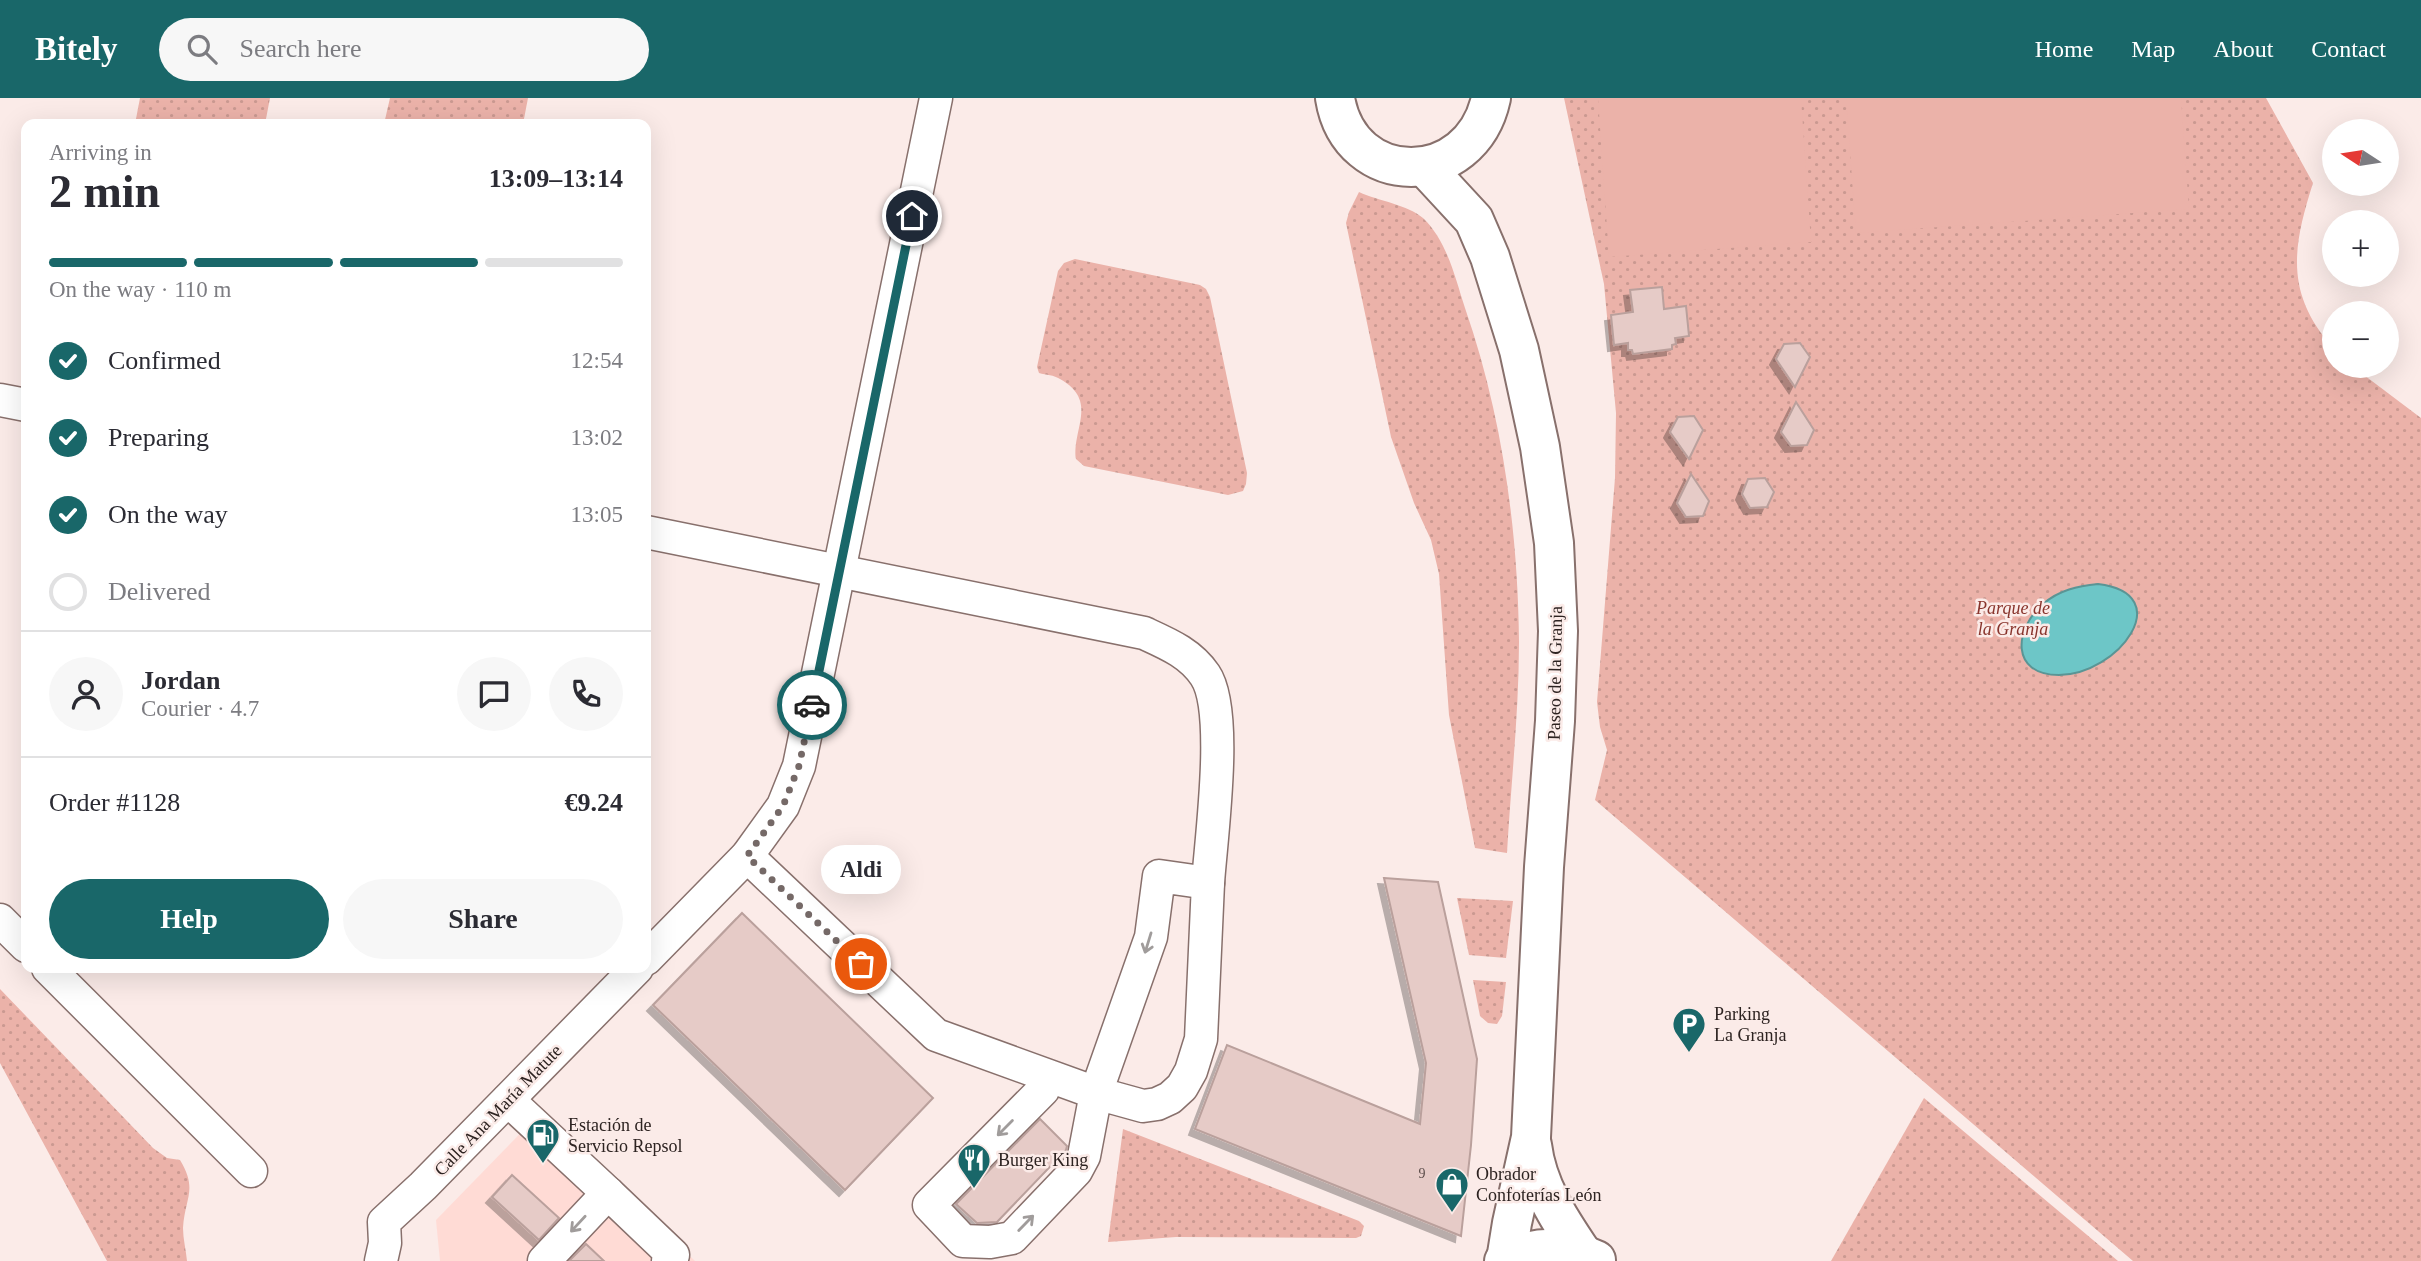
<!DOCTYPE html>
<meta charset="utf-8">
<style>
:root{--surface:#fff;--page:#f7f7f7;--text:#2b2b33;--muted:#7c7c81;--line:#e1e1e2;--accent:#196769}
body{margin:0;font-family:Georgia,serif;background:var(--page);color:var(--text);height:100vh;display:flex;flex-direction:column;font-size:26px;white-space:nowrap}
*{box-sizing:border-box;margin:0}
p{font-size:23px;color:var(--muted)}
.icon{flex:none;width:38px;height:38px;fill:none;stroke:currentColor;stroke-width:2;stroke-linecap:round;stroke-linejoin:round}
.map{position:relative;flex:1;overflow:hidden}
.sheet{position:absolute;left:21px;top:21px;width:630px;height:854px;display:flex;flex-direction:column;background:var(--surface);border-radius:14px;box-shadow:0 7px 28px #0002}
.sheet>*{flex:none}
.needle{width:46px;rotate:282deg}
.tools{position:absolute;left:2322px;top:21px;display:grid;gap:14px}
.tools a{display:grid;place-items:center;width:77px;height:77px;border-radius:50%;background:var(--surface);box-shadow:0 7px 28px #0002;font-size:35px}
.pin{position:absolute;display:grid;place-items:center;width:60px;height:60px;color:#fff;margin:-30px;border:4px solid #fff;border-radius:50%;box-shadow:0 2px 7px #0007}
.courier{position:absolute;display:grid;place-items:center;width:70px;height:70px;margin:-35px;border:5px solid #196769;border-radius:50%;background:#fff;color:#222;box-shadow:0 2px 9px #0007}
.bubble{position:absolute;height:49px;border-radius:24px;background:var(--surface);box-shadow:0 7px 28px #0002;font-size:23px;font-weight:800;line-height:49px;text-align:center}
.summary em{font-style:normal;font-weight:800}
.summary div{display:flex;flex-direction:column-reverse}
.summary{display:flex;align-items:center;justify-content:space-between;height:119px;padding:0 28px}
h1{font-size:46px;font-weight:800;line-height:52px}
.bar{display:grid;grid-template-columns:repeat(4,1fr);gap:10px 7px;align-content:center;height:84px;padding:0 28px}
.bar i{height:9px;border-radius:5px;background:var(--line)}
.bar .on{background:var(--accent)}
.bar p{grid-column:span 4}
.line{display:flex;align-items:center;gap:18px;padding:0 28px;border-top:2px solid var(--line)}
.line div{flex:1}
.round{display:grid;place-items:center;flex:none;width:74px;height:74px;border-radius:37px;background:var(--page)}
ol{padding:0 28px;list-style:none}
li{display:flex;align-items:center;gap:21px;height:77px}
li p{margin-inline-start:auto}
li .icon{padding:7px;border-radius:50%;background:var(--accent);color:#fff;stroke-width:4}
li:last-child{color:var(--muted)}
li i{width:38px;height:38px;border:4px solid var(--line);border-radius:50%}
.cta{display:flex;gap:14px;margin-top:auto;padding:14px 28px}
.cta a{flex:1;height:80px;border-radius:42px;background:var(--accent);color:#fff;font-size:28px;font-weight:800;line-height:80px;text-align:center}
.cta a+a{background:var(--page);color:var(--text)}
header{display:flex;align-items:center;gap:42px;box-sizing:border-box;height:98px;padding:0 35px;background:var(--accent);color:#fff}
header strong{font-size:33px}
nav{display:flex;gap:38px;margin-inline-start:auto;font-size:24px}
.search{width:490px;height:63px;background:var(--page);display:flex;align-items:center;gap:18px;box-sizing:border-box;padding:0 24px;border-radius:38px;color:var(--muted);font-size:26px}
.map>svg:first-child{display:block}
.built{fill:#ffdbd5}
.grass{fill:url(#grass-dots)}
.pitch{fill:#ebb2a9}
.water{fill:#6dc6c7;stroke:#5a9595;stroke-width:2}
.building{fill:#e6cbc7;stroke:#baa09c;stroke-width:2;filter:url(#shadow)}
.lines{fill:none;stroke-linecap:round;stroke-linejoin:round}
.minor-casing{stroke:#88706c;stroke-width:35}
.major-casing{stroke:#88706c;stroke-width:42}
.minor{stroke:#fff;stroke-width:32}
.major{stroke:#fff;stroke-width:38}
.oneway{stroke:#a09c9b}
.done{stroke:#756967;stroke-width:7;stroke-dasharray:0 12.6}
.route{stroke:#196769;stroke-width:9}
.labels{text-anchor:middle;stroke-width:5;stroke-linejoin:round;paint-order:stroke}
.number-label{font-size:14px;fill:#5b4d4a}
.park-label{font-size:18px;font-style:italic;fill:#89352d;stroke:#fbebe8}
.street-label{font-size:18px;fill:#2d2321;stroke:#fbebe8}
.poi-label{font-size:18px;fill:#2d2321;stroke:#fbebe8;text-anchor:start}
</style>
<header>
<strong>Bitely</strong>
<div class="search"><svg class="icon" aria-label="search" viewBox="0 0 24 24"><circle cx="10" cy="10" r="6"/><path d="M15 15l6 6"/></svg>Search here</div>
<nav><a>Home</a><a>Map</a><a>About</a><a>Contact</a></nav>
</header>
<div class="map">
<svg width="2421" height="1163" viewBox="0 0 2421 1163">
<defs>
<pattern id="grass-dots" width="8" height="8" patternUnits="userSpaceOnUse" patternTransform="scale(1.75)"><rect width="8" height="8" fill="#ebb2a9"/><path d="M2 2h.1M6 6h.1" fill="none" stroke="#ca9991" stroke-width="1.8" stroke-linecap="round"/></pattern>
<filter id="shadow"><feDropShadow dx="-6" dy="6" stdDeviation="0" flood-color="#0004"/></filter>
</defs>
<rect width="100%" height="100%" fill="#fbebe8"/>
<!-- built -->
<polygon class="built" points="542,1013 695,1163 440,1163 436,1122"/>
<!-- grass -->
<g class="grass">
<polygon points="140,0 270,0 265,26 135,26"/>
<polygon points="390,0 528,0 523,26 384,26"/>
<path d="M 1564,0 L 2266,0 L 2313,85 C 2292,151 2285,196 2334,251 L 2334,268 L 2352,268 L 2421,320 L 2421,1163 L 2133,1163 L 1595,702 L 1607,652 L 1600,629 L 1597,604 L 1615,380 L 1616,315 L 1604,186 Z"/>
<path d="M 1359,94 C 1379,103 1408,107 1423,120 C 1447,143 1455,179 1465,210 C 1502,316 1518,432 1519,544 C 1519,614 1511,685 1507,755 L 1475,750 L 1449,617 L 1439,476 L 1431,442 L 1414,405 L 1391,339 L 1346,125 L 1349,114 Z"/>
<path d="M 1075,161 L 1200,187 L 1206,191 L 1210,199 L 1247,375 L 1246,386 L 1243,393 L 1228,397 L 1084,368 L 1076,361 C 1072,331 1099,303 1060,281 C 1054,277 1046,277 1039,275 L 1037,269 L 1058,173 L 1064,165 Z"/>
<polygon points="1457,800 1513,803 1506,860 1469,857"/>
<polygon points="1473,882 1506,884 1502,918 1497,926 1488,925 1480,918"/>
<path d="M 0,891 L 153,1050 L 167,1060 L 180,1062 C 198,1092 185,1099 183,1130 C 183,1141 186,1152 187,1163 L 107,1163 L 0,965 Z"/>
<polygon points="1924,1000 2118,1163 1831,1163"/>
<polygon points="1123,1031 1359,1123 1364,1128 1361,1138 1356,1140 1176,1139 1108,1144"/>
</g>
<!-- pitch -->
<g class="pitch">
<polygon points="1598,0 1801,0 1811,144 1609,159"/>
<polygon points="1846,0 2181,0 2189,111 1856,135"/>
</g>
<!-- water -->
<path class="water" d="M 2098,486 C 2179,496 2118,577 2059,577 C 2010,577 2014,531 2043,506 C 2059,492 2078,488 2098,486 Z"/>
<!-- building -->
<g class="building">
<polygon points="1662,189 1664,211 1686,208 1689,238 1675,240 1676,246 1672,247 1672,251 1633,256 1632,252 1628,252 1628,245 1614,247 1611,217 1633,214 1630,192"/>
<polygon points="1800,245 1810,259 1795,289 1776,261 1784,246"/>
<polygon points="1796,304 1814,332 1807,347 1791,348 1781,334"/>
<polygon points="1694,318 1703,332 1689,361 1670,334 1678,319"/>
<polygon points="1691,376 1709,403 1703,418 1686,419 1677,405"/>
<polygon points="1765,380 1774,394 1767,409 1750,410 1742,396 1748,381"/>
<polygon points="1384,780 1438,784 1477,961 1471,1047 1461,1138 1195,1031 1227,947 1420,1026 1426,965"/>
<polygon points="742,815 933,1000 845,1092 653,907"/>
<polygon points="1040,1021 1067,1048 1066,1052 997,1124 977,1125 956,1106"/>
<polygon points="512,1077 559,1120 539,1142 492,1099"/>
<polygon points="586,1146 604,1163 569,1163"/>
</g>
<g class="lines">
<defs>
<g id="minor">
<polyline points="0,302 26,307"/>
<path d="M 646,434 L 1144,535 C 1168,546 1190,555 1205,577 C 1229,612 1211,740 1208,785"/>
<polyline points="747,758 936,937 1096,995 1143,1008 1157,1006 1170,1000 1182,989 1191,973 1201,941 1208,785 1159,778 1151,839 1096,995 1084,1058 1076,1073 1012,1140 990,1144 963,1143 929,1107 1043,992 1048,978"/>
<polyline points="0,822 26,848"/>
<polyline points="646,861 747,758 783,708 799,668 936,0"/>
<polyline points="48,870 251,1073"/>
<polyline points="508,1002 608,1095"/>
<polyline points="381,1163 385,1145 384,1124 423,1088 637,870"/>
<polyline points="544,1163 608,1095 673,1157 668,1163"/>
</g>
<g id="major">
<path d="M 1335,0 C 1350,92 1471,92 1491,0"/>
<polyline points="1425,69 1474,122 1490,159 1519,252 1540,349 1554,445 1558,533 1555,623 1544,769 1531,1039 1512,1125 1506,1162"/>
<path d="M 1532,1047 C 1537,1088 1559,1121 1582,1155"/>
<path d="M 1504,1163 C 1534,1147 1565,1147 1596,1162"/>
</g>
</defs>
<!-- minor casing -->
<use href="#minor" class="minor-casing"/>
<!-- major casing -->
<use href="#major" class="major-casing"/>
<!-- minor -->
<use href="#minor" class="minor"/>
<!-- major -->
<use href="#major" class="major"/>
</g>
<!-- one-way arrows -->
<defs><path id="oneway-shaft" d="M-6 0H5M1.5-3L5.5 0L1.5 3" fill="none" stroke-width="1.6" stroke-linecap="round" stroke-linejoin="round" transform="scale(1.75)"/></defs>
<g class="oneway">
<use href="#oneway-shaft" transform="translate(1148 845) rotate(107)"/>
<use href="#oneway-shaft" transform="translate(1005 1030) rotate(135)"/>
<use href="#oneway-shaft" transform="translate(1026 1125) rotate(-46)"/>
<use href="#oneway-shaft" transform="translate(578 1126) rotate(133)"/>
</g>
<g class="lines">
<!-- done -->
<polyline class="done" points="812,607 799,668 783,708 747,758 861,866"/>
<!-- route -->
<polyline class="route" points="812,607 912,118"/>
</g>
<!-- icons -->
<defs>
<symbol id="parking-pin" viewBox="-11 -11 22 30"><path d="M0 17L-7.5 6A9.5 9.5 0 1 1 7.5 6Z" fill="#196769" stroke="#fbebe8"/><path d="M-3.5-5.5H1a3.5 3.5 0 0 1 0 7H-1V5.5H-3.5ZM-1-3.4V-.6H.8a1.4 1.4 0 0 0 0-2.8Z" fill="#fff"/></symbol>
<symbol id="fuel-pin" viewBox="-11 -11 22 30"><path d="M0 17L-7.5 6A9.5 9.5 0 1 1 7.5 6Z" fill="#196769" stroke="#fbebe8"/><path d="M-5.5-6h7V0h2V4h1.3V-2.5L3-4.5l.8-.8L6-3V5H2.5V1h-1V6h-7ZM-4.2-4.7v3.2H.2V-4.7Z" fill="#fff"/></symbol>
<symbol id="restaurant-pin" viewBox="-11 -11 22 30"><path d="M0 17L-7.5 6A9.5 9.5 0 1 1 7.5 6Z" fill="#196769" stroke="#fbebe8"/><path d="M-5-6h1v4h1v-4h1v4h1v-4h1v5L-1.5 .5V6h-2V.5L-5-1ZM5-6V6H3V1.5H1.5Q1.5-4 5-6Z" fill="#fff"/></symbol>
<symbol id="shop-pin" viewBox="-11 -11 22 30"><path d="M0 17L-7.5 6A9.5 9.5 0 1 1 7.5 6Z" fill="#196769" stroke="#fbebe8"/><path d="M-5-2.5h2.3a2.7 3.5 0 0 1 5.4 0H5L5.5 6h-11ZM-1.5-2.5h3a1.5 2.3 0 0 0-3 0Z" fill="#fff"/></symbol>
</defs>
<g fill-rule="evenodd">
<use href="#parking-pin" x="1670" y="907" width="38" height="52"/>
<use href="#fuel-pin" x="524" y="1018" width="38" height="52"/>
<use href="#restaurant-pin" x="955" y="1043" width="38" height="52"/>
<use href="#shop-pin" x="1433" y="1067" width="38" height="52"/>
</g>
<g class="labels">
<!-- number labels -->
<g class="number-label">
<text x="1422" y="1080">9</text>
</g>
<!-- park labels -->
<g class="park-label">
<text x="2013" y="516">Parque de<tspan x="2013" dy="21">la Granja</tspan></text>
</g>
<!-- street labels -->
<g class="street-label">
<text transform="translate(1555 575) rotate(-89)" y="6">Paseo de la Granja</text>
<text transform="translate(498 1012) rotate(-46)" y="6">Calle Ana María Matute</text>
</g>
<!-- poi labels -->
<g class="poi-label">
<text x="1714" y="922">Parking<tspan x="1714" dy="21">La Granja</tspan></text>
<text x="568" y="1033">Estación de<tspan x="568" dy="21">Servicio Repsol</tspan></text>
<text x="998" y="1068">Burger King</text>
<text x="1476" y="1082">Obrador<tspan x="1476" dy="21">Confoterías León</tspan></text>
</g>
</g>
</svg>
<div class="tools">
<a><svg class="needle" viewBox="-14 -14 28 28"><path d="M0-13l5 13h-10z" fill="#e53935"/><path d="M0 13l5-13h-10z" fill="#7c7c81"/></svg></a>
<a>+</a>
<a>−</a>
</div>
<div class="pin" style="left:861px;top:866px;background:#ea580c"><svg class="icon" aria-label="bag" viewBox="0 0 24 24"><path d="M5 8h14l-1 12H6zM9 8a3 3 0 0 1 6 0"/></svg></div>
<div class="pin" style="left:912px;top:118px;background:#1f2937"><svg class="icon" aria-label="home" viewBox="0 0 24 24"><path d="M3 11l9-7 9 7M6 9v11h12V9"/></svg></div>
<div class="courier" style="left:812px;top:607px"><svg class="icon" aria-label="car" viewBox="0 0 24 24"><path d="M5 17H2v-5l4-1 3-4h7l3 4 3 1v5h-3M9 17h6M6 11h13"/><circle cx="7" cy="17" r="2"/><circle cx="17" cy="17" r="2"/></svg></div>
<div class="bubble" style="left:821px;top:747px;width:80px">Aldi</div>
<section class="sheet">
<div class="summary"><div><h1>2 min</h1><p>Arriving in</p></div><em>13:09–13:14</em></div>
<div class="bar"><i class="on"></i><i class="on"></i><i class="on"></i><i></i><p>On the way · 110 m</p></div>
<ol>
<li><svg class="icon" aria-label="check" viewBox="0 0 24 24"><path d="M5 12l5 5 9-10"/></svg>Confirmed<p>12:54</p></li>
<li><svg class="icon" aria-label="check" viewBox="0 0 24 24"><path d="M5 12l5 5 9-10"/></svg>Preparing<p>13:02</p></li>
<li><svg class="icon" aria-label="check" viewBox="0 0 24 24"><path d="M5 12l5 5 9-10"/></svg>On the way<p>13:05</p></li>
<li><i></i>Delivered</li>
</ol>
<div class="line" style="height:126px"><a class="round"><svg class="icon" aria-label="person" viewBox="0 0 24 24"><circle cx="12" cy="8" r="4"/><path d="M4 21q1-7 8-7t8 7"/></svg></a><div><b>Jordan</b><p>Courier · 4.7</p></div><a class="round"><svg class="icon" aria-label="chat" viewBox="0 0 24 24"><path d="M4 5h16v11H9l-5 4z"/></svg></a><a class="round"><svg class="icon" aria-label="phone" viewBox="0 0 24 24"><path d="M5 4h4l2 5-3 2q2 4 5 5l2-3 5 2v4C11 20 4 13 5 4z"/></svg></a></div>
<div class="line" style="height:91px"><div>Order #1128</div><b>€9.24</b></div>
<div class="cta"><a>Help</a><a>Share</a></div>
</section>
</div>
